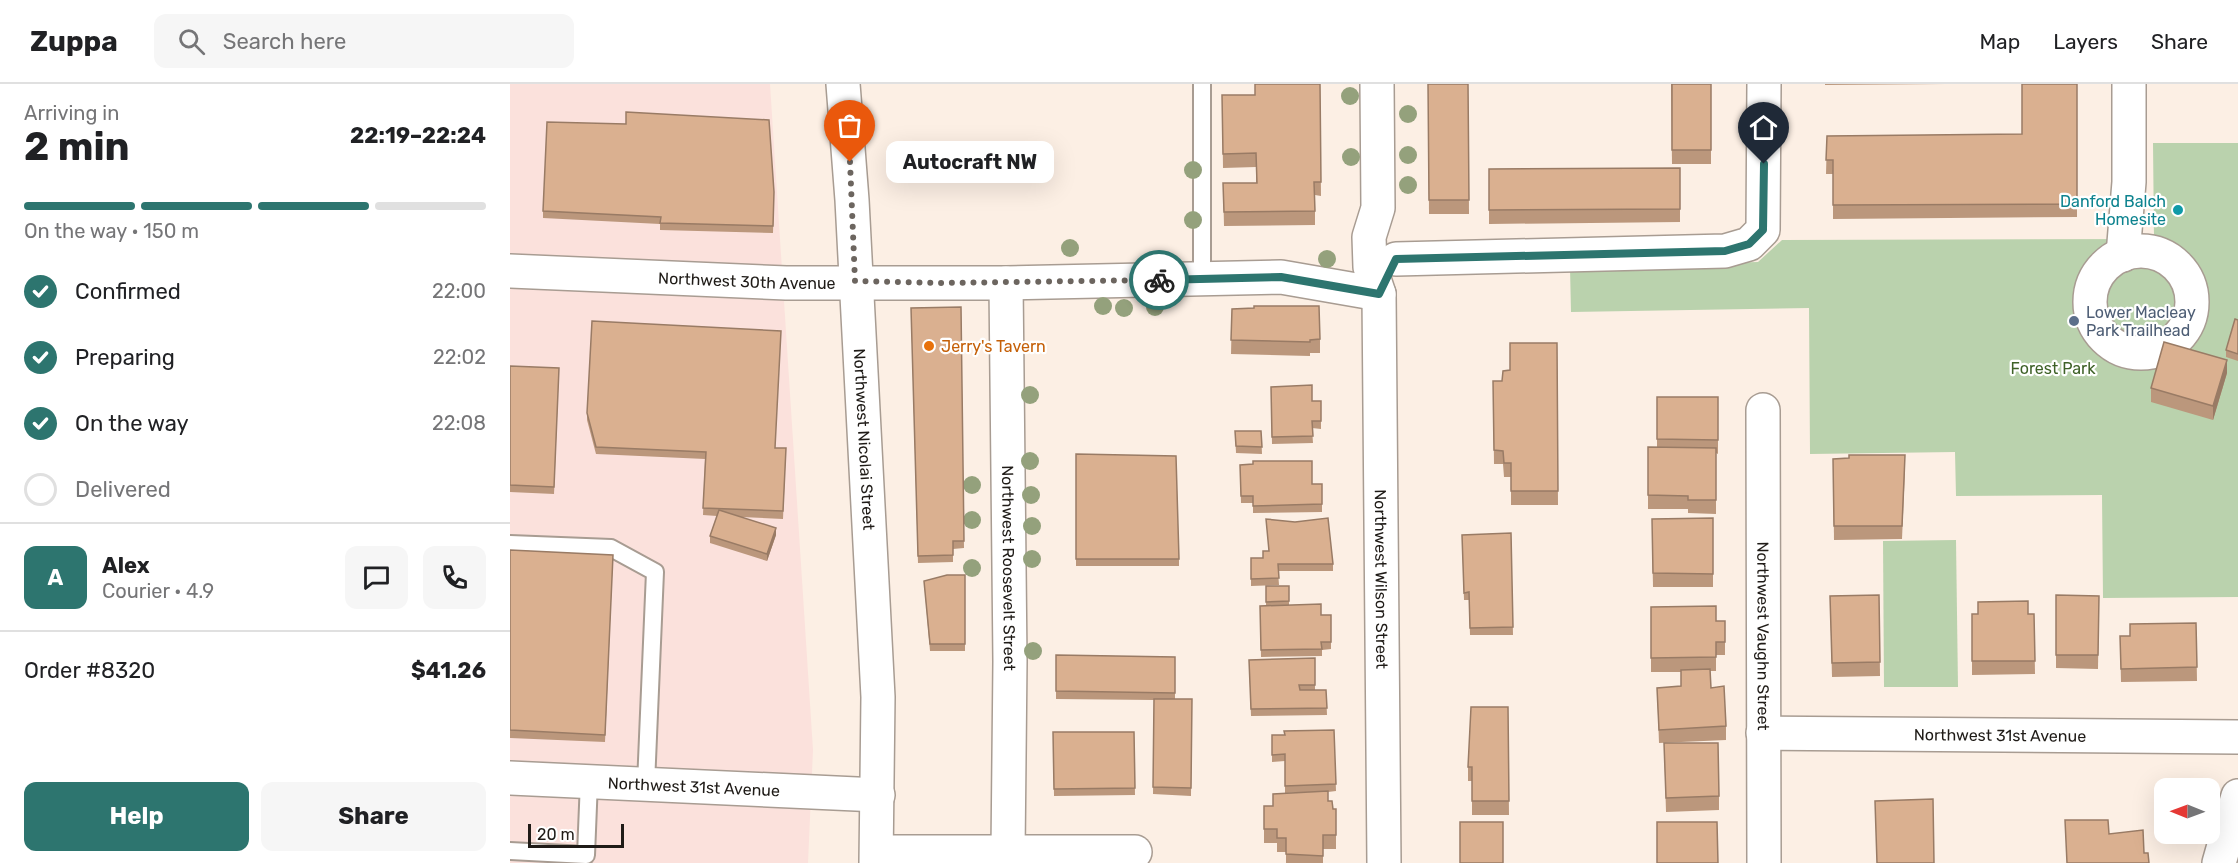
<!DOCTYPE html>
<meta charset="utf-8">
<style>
:root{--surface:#fff;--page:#f6f6f6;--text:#202124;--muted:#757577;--line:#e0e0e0;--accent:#2d756f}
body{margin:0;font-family:Rubik,sans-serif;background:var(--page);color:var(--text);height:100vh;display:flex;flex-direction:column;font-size:22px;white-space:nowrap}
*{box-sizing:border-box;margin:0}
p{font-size:20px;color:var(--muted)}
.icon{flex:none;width:33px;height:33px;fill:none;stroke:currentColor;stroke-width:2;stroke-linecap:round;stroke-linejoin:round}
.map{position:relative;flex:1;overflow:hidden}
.side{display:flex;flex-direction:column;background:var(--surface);width:510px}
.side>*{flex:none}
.needle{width:39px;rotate:271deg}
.tools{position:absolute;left:1644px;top:694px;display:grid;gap:12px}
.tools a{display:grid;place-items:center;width:66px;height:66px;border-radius:12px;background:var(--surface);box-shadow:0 6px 24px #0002;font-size:30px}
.scale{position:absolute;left:18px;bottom:15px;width:96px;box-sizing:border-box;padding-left:6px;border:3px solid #1f1b17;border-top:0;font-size:16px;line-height:21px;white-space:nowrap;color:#1f1b17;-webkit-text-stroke:4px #fff;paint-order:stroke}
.pin{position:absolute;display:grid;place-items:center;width:51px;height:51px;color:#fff;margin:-62px -26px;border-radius:50% 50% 50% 0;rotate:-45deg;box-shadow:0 0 6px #0007}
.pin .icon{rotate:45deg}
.courier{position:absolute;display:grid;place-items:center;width:60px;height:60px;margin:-30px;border:4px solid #2d756f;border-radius:50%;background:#fff;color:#222;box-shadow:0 2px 8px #0007}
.bubble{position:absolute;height:42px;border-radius:12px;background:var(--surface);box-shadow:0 6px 24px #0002;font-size:20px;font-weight:700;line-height:42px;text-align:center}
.headline em{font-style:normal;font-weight:700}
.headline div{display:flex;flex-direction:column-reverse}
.headline{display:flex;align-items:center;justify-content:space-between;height:102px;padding:0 24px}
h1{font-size:39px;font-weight:700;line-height:45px}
.bar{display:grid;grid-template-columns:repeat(4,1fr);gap:9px 6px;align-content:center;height:72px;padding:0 24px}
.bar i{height:8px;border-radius:4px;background:var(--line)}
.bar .active{background:var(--accent)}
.bar p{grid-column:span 4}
.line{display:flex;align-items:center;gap:15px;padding:0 24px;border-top:2px solid var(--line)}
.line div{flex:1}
.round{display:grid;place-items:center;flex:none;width:63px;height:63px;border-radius:12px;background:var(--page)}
ol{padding:0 24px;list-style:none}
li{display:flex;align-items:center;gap:18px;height:66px}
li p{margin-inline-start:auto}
li .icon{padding:6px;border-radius:50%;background:var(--accent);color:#fff;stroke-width:4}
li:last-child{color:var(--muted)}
li i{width:33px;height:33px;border:3px solid var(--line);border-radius:50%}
.action{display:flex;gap:12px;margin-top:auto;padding:12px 24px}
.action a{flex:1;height:69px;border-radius:12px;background:var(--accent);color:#fff;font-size:24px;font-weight:700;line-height:69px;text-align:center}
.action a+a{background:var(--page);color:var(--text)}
header{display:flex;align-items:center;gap:36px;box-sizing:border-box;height:84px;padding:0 30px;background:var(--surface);border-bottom:2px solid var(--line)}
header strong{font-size:28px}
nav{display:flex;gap:33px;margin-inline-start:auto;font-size:21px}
.search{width:420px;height:54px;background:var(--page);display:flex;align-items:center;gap:15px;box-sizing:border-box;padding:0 21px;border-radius:12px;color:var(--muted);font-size:22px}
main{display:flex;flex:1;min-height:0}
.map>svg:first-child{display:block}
.industrial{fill:#fbe1dc}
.green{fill:#bad2ad}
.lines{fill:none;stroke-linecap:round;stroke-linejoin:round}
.service-casing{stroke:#a89c92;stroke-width:20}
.minor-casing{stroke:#a89c92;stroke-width:36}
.secondary-casing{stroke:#a89c92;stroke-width:36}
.service{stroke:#fff;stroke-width:16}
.minor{stroke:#fff;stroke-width:33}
.secondary{stroke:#fff;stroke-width:33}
.tree{fill:#94a17c}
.wall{fill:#bb977c}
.shaded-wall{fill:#997b65}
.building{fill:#dab090;stroke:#997b65;stroke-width:1.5}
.done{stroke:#6c655f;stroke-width:6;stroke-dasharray:0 10.8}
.route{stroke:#2d756f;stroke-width:8}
.culture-dot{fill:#0f9aa8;stroke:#fff;stroke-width:2}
.service-dot{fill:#5c6f8a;stroke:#fff;stroke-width:2}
.food-dot{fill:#e8710a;stroke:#fff;stroke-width:2}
.labels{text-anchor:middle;stroke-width:4.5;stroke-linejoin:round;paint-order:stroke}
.culture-label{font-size:16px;fill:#0d838f;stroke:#fff;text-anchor:end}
.street-label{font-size:16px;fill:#1f1b17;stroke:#fff}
.service-label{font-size:16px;fill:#4e5e75;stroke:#fff;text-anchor:start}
.food-label{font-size:16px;fill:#c56008;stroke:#fff;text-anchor:start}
.park-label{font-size:16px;fill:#3e6127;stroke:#fff}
</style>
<header>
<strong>Zuppa</strong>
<div class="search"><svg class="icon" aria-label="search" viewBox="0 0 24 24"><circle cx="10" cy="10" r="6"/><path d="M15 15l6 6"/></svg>Search here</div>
<nav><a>Map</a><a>Layers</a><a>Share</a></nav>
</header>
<main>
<section class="side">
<div class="headline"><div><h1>2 min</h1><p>Arriving in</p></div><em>22:19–22:24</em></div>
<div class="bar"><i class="active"></i><i class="active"></i><i class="active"></i><i></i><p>On the way · 150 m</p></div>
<ol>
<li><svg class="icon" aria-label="check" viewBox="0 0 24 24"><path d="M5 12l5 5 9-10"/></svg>Confirmed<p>22:00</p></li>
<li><svg class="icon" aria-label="check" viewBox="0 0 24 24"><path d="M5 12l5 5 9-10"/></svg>Preparing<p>22:02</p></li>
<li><svg class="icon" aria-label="check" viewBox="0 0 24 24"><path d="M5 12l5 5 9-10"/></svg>On the way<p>22:08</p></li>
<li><i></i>Delivered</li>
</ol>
<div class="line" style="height:108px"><b class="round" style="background:var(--accent);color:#fff">A</b><div><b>Alex</b><p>Courier · 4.9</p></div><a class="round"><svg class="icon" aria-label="chat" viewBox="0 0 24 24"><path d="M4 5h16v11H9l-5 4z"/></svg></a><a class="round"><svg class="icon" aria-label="phone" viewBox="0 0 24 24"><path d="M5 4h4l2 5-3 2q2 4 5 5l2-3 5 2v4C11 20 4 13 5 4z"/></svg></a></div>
<div class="line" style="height:78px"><div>Order #8320</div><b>$41.26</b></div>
<div class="action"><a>Help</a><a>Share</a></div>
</section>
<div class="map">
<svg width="1728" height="779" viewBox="0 0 1728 779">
<rect width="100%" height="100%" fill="#fcefe4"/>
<!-- industrial -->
<polygon class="industrial" points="0,0 260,0 303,666 298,779 0,779"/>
<!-- green -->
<g class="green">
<polygon points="1643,59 1728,59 1728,513 1593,514 1592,411 1446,412 1445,368 1300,370 1299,224 1061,228 1060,183 1248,178 1272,156 1644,155"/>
<polygon points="1446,456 1448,603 1374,603 1373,457"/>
</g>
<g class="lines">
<defs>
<g id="service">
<polyline points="692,195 692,0"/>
<polyline points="0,460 101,464 145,488 136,700"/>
<polyline points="0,767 76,771 79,697"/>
</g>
<g id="minor">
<path id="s1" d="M 867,0 L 868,124 L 859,153 L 860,183 L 869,210 L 874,779"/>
<circle cx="1631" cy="218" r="51"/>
<polyline points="1613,171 1619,98 1619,0"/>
<polyline points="886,175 1215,167 1239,160 1253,146 1254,0"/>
<path id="s2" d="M 0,187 L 276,199 L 496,199 L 771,193 L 869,210"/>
<path id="s3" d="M 496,199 L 500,577 L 498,768"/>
<path id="s4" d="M 1253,326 L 1254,779"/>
<path id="s5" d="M 1253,649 L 1728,653"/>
<path id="s6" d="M 0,694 L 368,711"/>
<polyline points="367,768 625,768"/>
<polyline points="1709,779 1728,712"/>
</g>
<g id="secondary">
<path id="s7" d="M 333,0 L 342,116 L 368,613 L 366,779"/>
</g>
</defs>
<!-- service casing -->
<use href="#service" class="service-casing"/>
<!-- minor casing -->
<use href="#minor" class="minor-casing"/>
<!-- secondary casing -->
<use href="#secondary" class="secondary-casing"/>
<!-- service -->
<use href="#service" class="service"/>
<!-- minor -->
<use href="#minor" class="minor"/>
<!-- secondary -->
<use href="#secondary" class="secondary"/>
</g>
<!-- trees -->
<g class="tree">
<circle cx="840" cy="12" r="9"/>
<circle cx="898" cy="30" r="9"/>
<circle cx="898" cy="71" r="9"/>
<circle cx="841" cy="73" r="9"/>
<circle cx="683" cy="86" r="9"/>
<circle cx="898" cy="101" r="9"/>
<circle cx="683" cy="136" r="9"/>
<circle cx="560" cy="164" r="9"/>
<circle cx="817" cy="175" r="9"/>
<circle cx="593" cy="222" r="9"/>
<circle cx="645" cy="223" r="9"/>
<circle cx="614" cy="224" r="9"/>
<circle cx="520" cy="311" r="9"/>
<circle cx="520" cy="377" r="9"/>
<circle cx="462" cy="401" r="9"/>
<circle cx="521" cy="411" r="9"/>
<circle cx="462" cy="436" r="9"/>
<circle cx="522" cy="442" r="9"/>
<circle cx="522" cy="475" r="9"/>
<circle cx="462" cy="484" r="9"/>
<circle cx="523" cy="567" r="9"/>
</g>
<!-- wall -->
<g class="wall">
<polygon points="810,0 811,112 805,111 805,141 714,142 713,99 746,99 746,83 713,84 712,11 745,11"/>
<polygon points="918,0 958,0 959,130 919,130"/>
<polygon points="1161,0 1201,0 1201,80 1162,80"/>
<polygon points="1315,0 1435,0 1315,1"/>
<polygon points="1567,0 1567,133 1323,135 1323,90 1316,90 1317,52 1512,50"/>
<polygon points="116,40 264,108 263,149 150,146 150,140 33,134 33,127"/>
<polygon points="1170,84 1170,138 979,140 979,85"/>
<polygon points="451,223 454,464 443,465 443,478 408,479 401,224"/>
<polygon points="722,225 810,255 810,269 800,269 800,272 721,270"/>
<polygon points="1728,236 1728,277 1716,273 1716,266"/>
<polygon points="1047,259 1048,421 1001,421 1001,393 994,393 993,380 984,380 983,297 992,297 1000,286"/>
<polygon points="0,282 49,284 44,410 0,408"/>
<polygon points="1717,289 1703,336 1641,318 1641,304"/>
<polygon points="761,303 802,317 811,317 811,345 802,344 803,359 762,360"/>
<polygon points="1147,313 1208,313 1208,370 1206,369 1206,430 1178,429 1178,425 1138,425 1138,363 1147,363"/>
<polygon points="77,329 266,364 276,364 273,435 231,433 266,451 257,477 200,459 200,452 207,432 193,431 195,375 86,370 77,336"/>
<polygon points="725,347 751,347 752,370 726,369"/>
<polygon points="566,370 669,475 669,482 566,482"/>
<polygon points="1323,375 1395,385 1392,455 1324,456"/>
<polygon points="730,381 802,400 812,400 812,428 743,429 743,419 731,419"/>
<polygon points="1203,434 1203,503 1143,503 1142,449"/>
<polygon points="756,435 823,480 823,487 768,487 769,501 741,502 741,474 753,474 759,467"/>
<polygon points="1001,449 1003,551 960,551 959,516 954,516 952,451"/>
<polygon points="0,466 103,471 95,658 0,654"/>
<polygon points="455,491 455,567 420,567 414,497"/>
<polygon points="756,502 779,517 779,521 811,531 821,531 821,565 812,566 812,572 751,573 750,522 756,522"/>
<polygon points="1369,511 1370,592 1322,593 1320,512"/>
<polygon points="1546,511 1589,512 1588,585 1546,584"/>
<polygon points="1141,523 1206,537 1215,537 1215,571 1206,571 1206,587 1200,587 1201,604 1216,642 1216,656 1149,659 1147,604 1171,602 1171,588 1141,588"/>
<polygon points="1462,530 1524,530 1525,590 1462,591"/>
<polygon points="1686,539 1687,597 1611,598 1610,552 1620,552"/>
<polygon points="546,571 665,573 665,615 682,615 681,712 643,710 644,616 546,615"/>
<polygon points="805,574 805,606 816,606 817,631 741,632 739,576"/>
<polygon points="998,623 999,731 962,731 962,697 958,697 958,683"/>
<polygon points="824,646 826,707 818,708 818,717 823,725 826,725 826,765 813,765 813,779 776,779 776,768 767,768 767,759 754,759 754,722 763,722 803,708 775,709 775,677 762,678 762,651 774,651"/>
<polygon points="543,648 624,648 625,711 544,712"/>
<polygon points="1154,659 1209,712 1209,726 1156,728"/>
</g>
<!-- shaded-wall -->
<g class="shaded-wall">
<polygon points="1717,276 1717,289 1703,336 1703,322"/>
<polygon points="266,444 266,451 257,477 257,470"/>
</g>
<!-- building -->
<g class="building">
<polygon points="745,0 810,0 811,98 804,98 805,127 714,128 713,99 747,99 746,69 713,70 712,11 745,11"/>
<polygon points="918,0 958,0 959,116 919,116"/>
<rect x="1162" y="0" width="39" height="66"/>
<polygon points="1512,0 1567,0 1567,120 1323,121 1323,76 1316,76 1317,52 1512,50"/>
<polygon points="116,28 259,36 264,108 263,142 150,139 151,133 33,127 37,38 116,40"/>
<polygon points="1170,84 1170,125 979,126 979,85"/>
<polygon points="744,222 809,222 810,255 800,256 800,258 721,256 722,225 744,224"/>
<polygon points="451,223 454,457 443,457 443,471 408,472 401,224"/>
<polygon points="1725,235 1728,236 1728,270 1716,266"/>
<polygon points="82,237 271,247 265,364 276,364 273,427 193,424 196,368 86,363 77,329"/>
<polygon points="1654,258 1717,276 1703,322 1641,304"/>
<polygon points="1000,259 1047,259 1048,407 1001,407 1001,379 994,379 993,367 984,366 983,297 992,297 993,287 1000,286"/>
<polygon points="0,282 49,284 44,403 0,401"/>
<polygon points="802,301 802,317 811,317 811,337 802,337 803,352 762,353 761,303"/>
<polygon points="1147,313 1208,313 1208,356 1147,355"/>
<polygon points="725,347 751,347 752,363 726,362"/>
<polygon points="1138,363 1206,364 1206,416 1178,416 1178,412 1138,411"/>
<polygon points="566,370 666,372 669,475 566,475"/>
<polygon points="1339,371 1395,371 1392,442 1324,442 1323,375 1339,374"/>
<polygon points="743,377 802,377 802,400 812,400 812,420 743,422 743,412 731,412 730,381 743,380"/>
<polygon points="209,426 266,444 257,470 200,452"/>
<polygon points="818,434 823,480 768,480 769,494 741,495 741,474 753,474 753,467 759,467 756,435 785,438"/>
<polygon points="1203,434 1203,490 1143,489 1142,435"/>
<polygon points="1001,449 1003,543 960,544 959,508 954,509 952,451"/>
<polygon points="0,466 103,471 95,651 0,646"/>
<polygon points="437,491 455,491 455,560 420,560 414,497"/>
<polygon points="756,502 779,502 779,517 756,518"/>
<polygon points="1369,511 1370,578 1322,579 1320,512"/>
<polygon points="1546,511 1589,512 1588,571 1546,571"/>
<polygon points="1518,517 1518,530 1524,530 1525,577 1462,577 1462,530 1468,530 1468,518"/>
<polygon points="811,520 811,531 821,531 821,558 811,558 812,565 751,566 750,522"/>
<polygon points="1206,522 1206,537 1215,537 1215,558 1206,558 1206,573 1141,574 1141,523"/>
<polygon points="1686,539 1687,583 1611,585 1610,552 1620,552 1620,540"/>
<polygon points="546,571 665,573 665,609 546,607"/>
<polygon points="805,574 805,601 789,601 790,606 816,606 817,624 741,625 739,576"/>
<polygon points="1200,585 1201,604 1214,602 1216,642 1149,646 1147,604 1171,602 1171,586"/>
<polygon points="644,615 682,615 681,704 643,703"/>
<polygon points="961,623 998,623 999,717 962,717 962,683 958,683"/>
<polygon points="824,646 826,700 775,702 775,670 762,671 762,651 775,651 774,647"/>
<polygon points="543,648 624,648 625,704 544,705"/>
<polygon points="1154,659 1208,659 1209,712 1156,714"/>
<polygon points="818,707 818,717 822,717 823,725 826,725 826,751 813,751 813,772 776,770 776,754 767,754 767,745 754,745 754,722 763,722 763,710"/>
<polygon points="1423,715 1424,779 1367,779 1365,717"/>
<polygon points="1555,736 1598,736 1599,750 1633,746 1634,769 1638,769 1639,779 1557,779"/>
<rect x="950" y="738" width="43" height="41"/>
<polygon points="1147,738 1207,738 1208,779 1147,779"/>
</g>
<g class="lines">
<!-- done -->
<polyline class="done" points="340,78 345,197 431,199 649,196"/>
<!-- route -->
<polyline class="route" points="649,196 771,193 869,210 886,175 1215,167 1239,160 1253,146 1254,80"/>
</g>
<!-- markers -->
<circle class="culture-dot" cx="1668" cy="126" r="6"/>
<circle class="service-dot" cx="1564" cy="237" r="6"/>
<circle class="food-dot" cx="419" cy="262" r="6"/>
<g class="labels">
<!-- culture labels -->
<g class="culture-label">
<text x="1656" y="123">Danford Balch<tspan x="1656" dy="18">Homesite</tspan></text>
</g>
<!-- street labels -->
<g class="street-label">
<text dy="6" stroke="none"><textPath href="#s2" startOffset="237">Northwest 30th Avenue</textPath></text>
<text dy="6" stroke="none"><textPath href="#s7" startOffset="356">Northwest Nicolai Street</textPath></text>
<text dy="6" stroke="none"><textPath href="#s3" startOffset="285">Northwest Roosevelt Street</textPath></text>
<text dy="6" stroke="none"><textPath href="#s1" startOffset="498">Northwest Wilson Street</textPath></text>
<text dy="6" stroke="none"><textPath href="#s4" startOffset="226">Northwest Vaughn Street</textPath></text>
<text dy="6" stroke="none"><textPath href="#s5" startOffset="237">Northwest 31st Avenue</textPath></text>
<text dy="6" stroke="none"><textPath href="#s6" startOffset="184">Northwest 31st Avenue</textPath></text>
</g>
<!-- service labels -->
<g class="service-label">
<text x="1576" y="234">Lower Macleay<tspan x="1576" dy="18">Park Trailhead</tspan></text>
</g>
<!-- food labels -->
<g class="food-label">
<text x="431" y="268">Jerry's Tavern</text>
</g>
<!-- park labels -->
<g class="park-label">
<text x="1543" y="290">Forest Park</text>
</g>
</g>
</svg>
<div class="tools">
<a><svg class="needle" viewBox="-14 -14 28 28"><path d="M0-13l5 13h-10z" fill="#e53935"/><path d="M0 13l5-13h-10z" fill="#757577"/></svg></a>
</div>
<div class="scale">20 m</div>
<div class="pin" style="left:340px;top:78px;background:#ea580c"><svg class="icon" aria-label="bag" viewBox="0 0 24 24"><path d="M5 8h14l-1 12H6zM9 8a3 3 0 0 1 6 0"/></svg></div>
<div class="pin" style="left:1254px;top:80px;background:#1f2937"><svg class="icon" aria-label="home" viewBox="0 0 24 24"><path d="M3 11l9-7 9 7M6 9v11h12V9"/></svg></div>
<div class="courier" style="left:649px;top:196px"><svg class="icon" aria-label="bike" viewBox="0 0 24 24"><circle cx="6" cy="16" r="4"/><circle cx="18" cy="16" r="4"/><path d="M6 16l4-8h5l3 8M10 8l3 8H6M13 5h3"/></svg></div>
<div class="bubble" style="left:376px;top:57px;width:168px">Autocraft NW</div>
</div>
</main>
